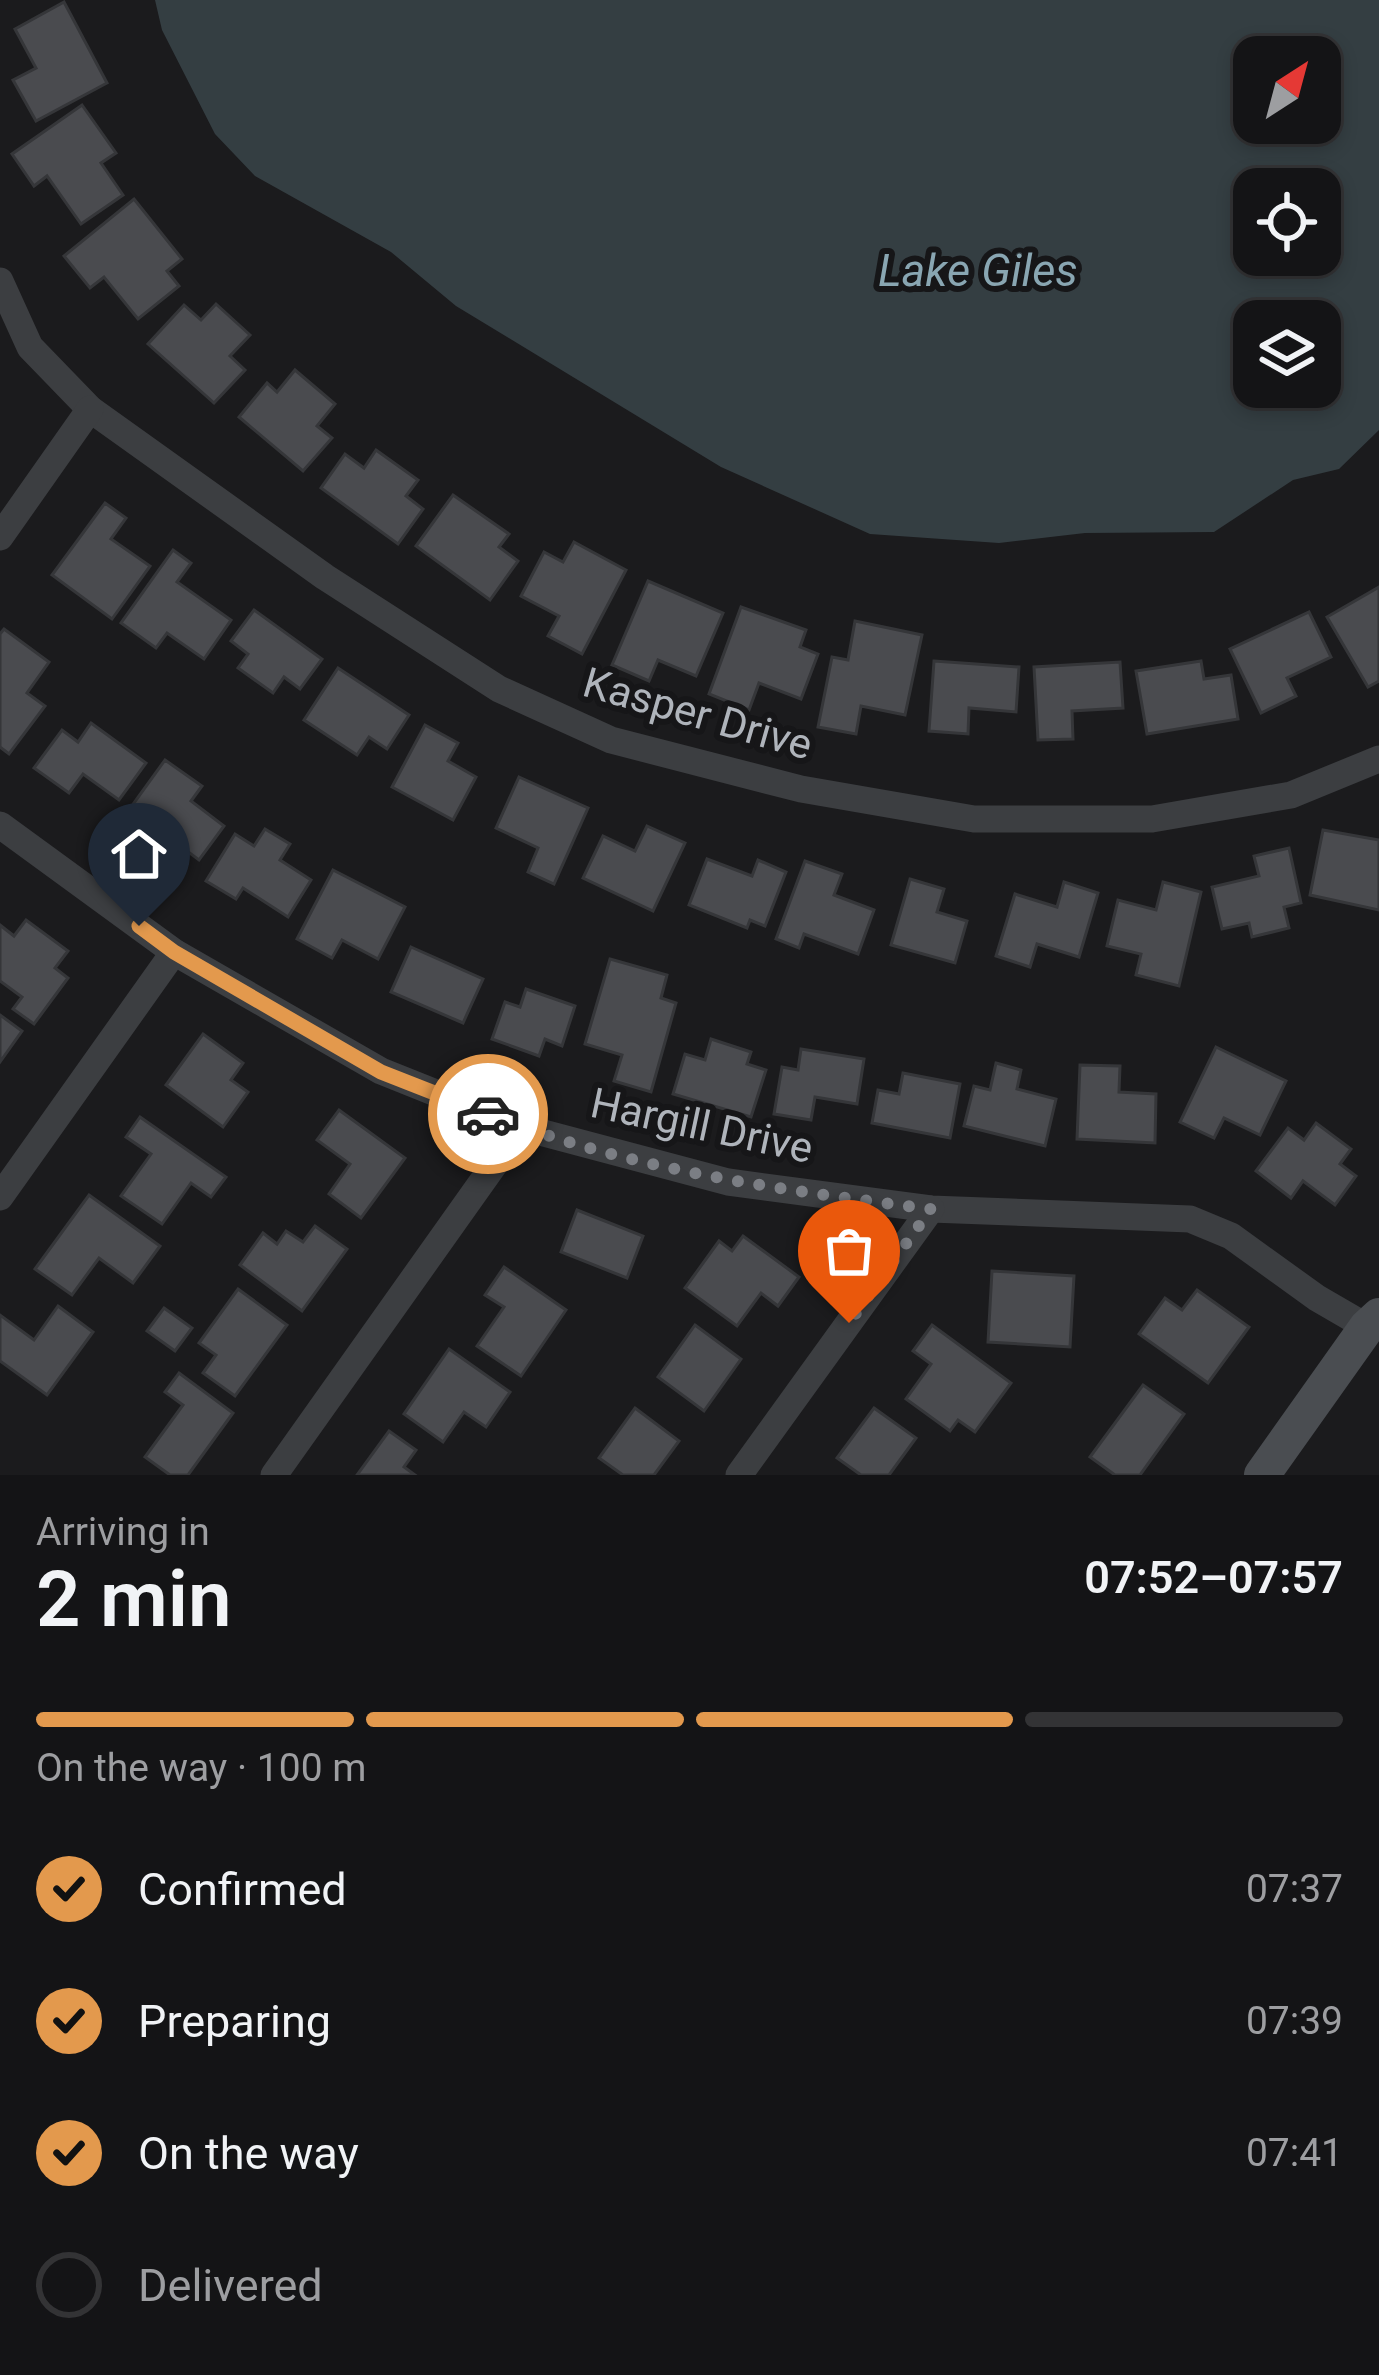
<!DOCTYPE html>
<meta charset="utf-8">
<style>
:root{--surface:#141416;--page:#212123;--text:#f1f3f6;--muted:#9d9ea1;--line:#333335;--accent:#e3994d}
body{margin:0;font-family:Roboto,sans-serif;background:var(--page);color:var(--text);height:100vh;display:flex;flex-direction:column;font-size:45px;white-space:nowrap}
*{box-sizing:border-box;margin:0}
p{font-size:39px;color:var(--muted)}
.icon{flex:none;width:66px;height:66px;fill:none;stroke:currentColor;stroke-width:2;stroke-linecap:round;stroke-linejoin:round}
.map{position:relative;height:1475px;overflow:hidden}
.panel{display:flex;flex-direction:column;background:var(--surface);flex:1}
.panel>*{flex:none}
.needle{width:78px;rotate:36deg}
.controls{position:absolute;left:1233px;top:36px;display:grid;gap:24px}
.controls a{display:grid;place-items:center;width:108px;height:108px;border-radius:24px;background:var(--surface);box-shadow:0 6px 18px #0003,0 0 0 3px var(--line);font-size:60px}
.pin{position:absolute;display:grid;place-items:center;width:102px;height:102px;color:#fff;margin:-123px -51px;border-radius:50% 50% 50% 0;rotate:-45deg;box-shadow:0 0 12px #0007}
.pin .icon{rotate:45deg}
.courier{position:absolute;display:grid;place-items:center;width:120px;height:120px;margin:-60px;border:9px solid #e3994d;border-radius:50%;background:#fff;color:#222;box-shadow:0 3px 15px #0007}
.head em{font-style:normal;font-weight:600}
.head div{display:flex;flex-direction:column-reverse}
.head{display:flex;align-items:center;justify-content:space-between;height:204px;padding:0 36px}
h1{font-size:78px;font-weight:600;line-height:90px}
.bar{display:grid;grid-template-columns:repeat(4,1fr);gap:18px 12px;align-content:center;height:144px;padding:0 36px}
.bar i{height:15px;border-radius:9px;background:var(--line)}
.bar .on{background:var(--accent)}
.bar p{grid-column:span 4}
ol{padding:0 36px;list-style:none}
li{display:flex;align-items:center;gap:36px;height:132px}
li p{margin-inline-start:auto}
li .icon{padding:12px;border-radius:50%;background:var(--accent);color:#111;stroke-width:4}
li:last-child{color:var(--muted)}
li i{width:66px;height:66px;border:6px solid var(--line);border-radius:50%}
.map>svg:first-child{display:block}
.water{fill:#343e42;fill-rule:evenodd}
.building{fill:#4a4b4f;stroke:#353639;stroke-width:3}
.lines{fill:none;stroke-linecap:round;stroke-linejoin:round}
.minor{stroke:#3c3e41;stroke-width:27}
.secondary{stroke:#4a4d51;stroke-width:36}
.done{stroke:#7b7e84;stroke-width:12;stroke-dasharray:0 21.6}
.route{stroke:#e3994d;stroke-width:15}
.labels{text-anchor:middle;stroke-width:12;stroke-linejoin:round;paint-order:stroke}
.street-label{font-size:42px;fill:#afb4bb;stroke:#161618}
.water-label{font-size:45px;font-style:italic;fill:#89a6b2;stroke:#161618}
</style>
<div class="map">
<svg width="1379" height="1475" viewBox="0 0 1379 1475">
<rect width="100%" height="100%" fill="#1b1b1d"/>
<!-- water -->
<path class="water" d="M 155,0 L 1379,0 L 1379,430 L 1339,469 L 1293,480 L 1214,532 L 1085,533 L 999,543 L 870,534 L 721,467 L 456,306 L 391,252 L 255,176 L 215,134 L 162,30 ZM 1254,57 L 1320,57 L 1320,123 L 1254,123 ZM 1254,189 L 1320,189 L 1320,255 L 1254,255 ZM 1254,321 L 1320,321 L 1320,387 L 1254,387 Z"/>
<!-- building -->
<g class="building">
<polygon points="64,2 107,83 36,121 13,80 36,68 15,29"/>
<polygon points="82,105 116,153 101,163 123,195 81,224 47,176 34,186 12,154"/>
<polygon points="134,199 182,259 167,271 179,286 138,319 104,277 90,288 64,256"/>
<polygon points="216,304 250,335 230,356 245,370 214,403 148,344 184,305 201,320"/>
<polygon points="295,370 335,404 317,426 332,438 303,471 239,417 267,383 277,392"/>
<polygon points="376,450 418,480 406,496 423,509 398,544 321,488 345,454 364,468"/>
<polygon points="453,495 509,534 499,547 518,561 490,600 416,546"/>
<polygon points="105,503 126,518 111,539 150,566 112,619 52,575"/>
<polygon points="574,542 626,570 582,654 548,636 559,616 521,596 544,552 563,562"/>
<polygon points="173,550 191,563 177,582 231,620 204,659 167,633 156,648 121,623"/>
<polygon points="648,581 723,613 696,676 658,660 649,681 612,665"/>
<polygon points="1379,587 1379,681 1368,687 1327,617"/>
<polygon points="741,607 806,630 800,647 818,654 801,699 759,683 749,710 709,694"/>
<polygon points="254,610 322,659 300,689 284,677 273,693 238,668 248,654 231,641"/>
<polygon points="1309,612 1331,657 1287,678 1296,696 1261,713 1230,649"/>
<polygon points="855,621 922,635 905,715 861,706 856,734 818,727 832,657 848,660"/>
<polygon points="4,629 49,662 27,693 45,706 9,754 0,747 0,634"/>
<polygon points="934,661 1019,667 1016,712 969,708 968,734 929,731"/>
<polygon points="1201,661 1204,679 1231,675 1238,719 1147,734 1136,671"/>
<polygon points="1120,662 1123,708 1072,711 1073,739 1038,740 1034,667"/>
<polygon points="338,668 409,715 387,749 369,737 357,755 304,720"/>
<polygon points="91,723 146,763 119,800 83,774 69,793 34,768 62,730 78,742"/>
<polygon points="425,725 458,743 448,761 476,777 453,820 392,787"/>
<polygon points="165,760 202,786 191,801 224,826 199,860 159,830 147,846 118,825"/>
<polygon points="519,777 588,808 554,884 528,872 538,848 496,828"/>
<polygon points="647,826 685,843 653,911 583,878 603,836 635,851"/>
<polygon points="265,829 290,844 280,860 311,880 288,917 243,888 236,899 206,881 235,834 254,846"/>
<polygon points="1323,830 1379,840 1379,910 1310,895"/>
<polygon points="1289,848 1301,903 1284,907 1289,928 1252,937 1249,923 1222,929 1212,887 1259,876 1254,856"/>
<polygon points="707,859 752,876 758,860 786,872 765,926 750,920 747,928 689,905"/>
<polygon points="805,861 842,874 834,895 874,910 858,954 804,934 799,948 776,939"/>
<polygon points="333,870 405,907 378,959 342,940 332,958 297,939"/>
<polygon points="910,879 944,889 937,912 967,921 955,963 891,945"/>
<polygon points="1064,882 1098,893 1079,957 1037,944 1030,967 996,956 1015,894 1057,907"/>
<polygon points="1163,882 1201,892 1179,986 1136,975 1141,954 1107,946 1118,900 1156,910"/>
<polygon points="26,920 68,951 55,968 68,978 34,1024 13,1009 22,997 0,981 0,925 14,936"/>
<polygon points="411,947 483,979 463,1023 391,992"/>
<polygon points="610,959 667,975 661,998 676,1003 651,1092 614,1081 622,1055 585,1044"/>
<polygon points="526,989 575,1006 562,1046 545,1039 539,1056 492,1039 505,1002 520,1007"/>
<polygon points="0,1015 22,1031 0,1062"/>
<polygon points="203,1034 243,1063 231,1080 248,1092 223,1127 166,1085"/>
<polygon points="711,1039 751,1052 747,1064 766,1070 751,1117 673,1094 685,1054 705,1060"/>
<polygon points="1216,1047 1286,1081 1260,1135 1224,1118 1214,1138 1180,1122"/>
<polygon points="801,1049 864,1059 857,1104 815,1097 811,1120 774,1114 782,1067 798,1070"/>
<polygon points="996,1063 1021,1070 1017,1089 1056,1099 1045,1146 964,1126 974,1086 990,1090"/>
<polygon points="1080,1065 1120,1066 1119,1092 1156,1094 1155,1143 1077,1139"/>
<polygon points="903,1073 960,1084 950,1138 872,1123 878,1090 899,1094"/>
<polygon points="339,1110 405,1158 361,1218 329,1194 350,1164 317,1140"/>
<polygon points="140,1117 226,1177 211,1197 191,1183 162,1224 121,1196 151,1154 126,1137"/>
<polygon points="1316,1123 1351,1149 1340,1164 1356,1176 1335,1205 1303,1181 1291,1198 1256,1171 1288,1128 1304,1140"/>
<polygon points="89,1195 160,1246 133,1283 99,1258 72,1295 35,1269"/>
<polygon points="577,1210 643,1236 627,1278 561,1252"/>
<polygon points="315,1226 347,1249 302,1311 240,1265 263,1233 277,1244 286,1231 303,1242"/>
<polygon points="743,1236 799,1277 778,1306 761,1293 737,1326 685,1288 719,1241 732,1251"/>
<polygon points="504,1267 566,1310 521,1376 477,1346 504,1307 485,1295"/>
<polygon points="992,1271 1074,1276 1070,1347 988,1342"/>
<polygon points="238,1289 287,1325 235,1396 203,1373 216,1355 199,1343"/>
<polygon points="1197,1290 1249,1327 1208,1383 1139,1334 1165,1298 1182,1310"/>
<polygon points="58,1306 93,1332 47,1395 0,1361 0,1315 34,1340"/>
<polygon points="164,1308 192,1328 175,1351 147,1331"/>
<polygon points="695,1325 741,1359 704,1411 658,1377"/>
<polygon points="932,1325 1011,1383 975,1432 958,1420 950,1431 906,1399 931,1364 913,1351"/>
<polygon points="449,1349 510,1392 486,1427 464,1412 443,1442 404,1414"/>
<polygon points="179,1373 233,1413 188,1475 170,1475 145,1457 183,1405 165,1392"/>
<polygon points="1143,1385 1184,1414 1140,1475 1115,1475 1090,1457"/>
<polygon points="635,1408 679,1441 654,1475 623,1475 599,1458"/>
<polygon points="874,1408 916,1438 889,1475 861,1475 837,1458"/>
<polygon points="389,1431 416,1450 404,1467 415,1475 357,1475"/>
</g>
<g class="lines">
<!-- minor -->
<g class="minor">
<polyline points="0,281 30,347 90,409 325,577 499,689 611,740 801,789 974,819 1152,819 1291,795 1379,759"/>
<polyline points="0,537 90,409"/>
<polyline points="0,825 174,952 381,1071 521,1127 728,1182 931,1209 1190,1219 1231,1236 1317,1298 1367,1327"/>
<polyline points="0,1197 174,952"/>
<polyline points="274,1475 521,1127"/>
<polyline points="739,1475 931,1209"/>
</g>
<!-- secondary -->
<polyline class="secondary" points="1262,1475 1367,1327 1379,1316"/>
</g>
<g class="lines">
<!-- done -->
<path class="done" d="M 488,1114 C 629,1170 782,1190 931,1209 L 849,1323"/>
<!-- route -->
<polyline class="route" points="139,926 174,952 381,1072 488,1114"/>
</g>
<g class="labels">
<!-- street labels -->
<g class="street-label">
<text transform="translate(698 713) rotate(16)" y="15">Kasper Drive</text>
<text transform="translate(702 1125) rotate(12)" y="15">Hargill Drive</text>
</g>
<!-- water labels -->
<g class="water-label">
<text x="978" y="286">Lake Giles</text>
</g>
</g>
</svg>
<div class="controls">
<a><svg class="needle" viewBox="-14 -14 28 28"><path d="M0-13l5 13h-10z" fill="#e53935"/><path d="M0 13l5-13h-10z" fill="#9d9ea1"/></svg></a>
<a><svg class="icon" aria-label="locate" viewBox="0 0 24 24"><circle cx="12" cy="12" r="6"/><path d="M12 2v4M12 18v4M2 12h4M18 12h4"/></svg></a>
<a><svg class="icon" aria-label="layers" viewBox="0 0 24 24"><path d="M12 4l9 5-9 5-9-5zM3 14l9 5 9-5"/></svg></a>
</div>
<div class="pin" style="left:849px;top:1323px;background:#ea580c"><svg class="icon" aria-label="bag" viewBox="0 0 24 24"><path d="M5 8h14l-1 12H6zM9 8a3 3 0 0 1 6 0"/></svg></div>
<div class="pin" style="left:139px;top:926px;background:#1f2937"><svg class="icon" aria-label="home" viewBox="0 0 24 24"><path d="M3 11l9-7 9 7M6 9v11h12V9"/></svg></div>
<div class="courier" style="left:488px;top:1114px"><svg class="icon" aria-label="car" viewBox="0 0 24 24"><path d="M5 17H2v-5l4-1 3-4h7l3 4 3 1v5h-3M9 17h6M6 11h13"/><circle cx="7" cy="17" r="2"/><circle cx="17" cy="17" r="2"/></svg></div>
</div>
<section class="panel">
<div class="head"><div><h1>2 min</h1><p>Arriving in</p></div><em>07:52–07:57</em></div>
<div class="bar"><i class="on"></i><i class="on"></i><i class="on"></i><i></i><p>On the way · 100 m</p></div>
<ol>
<li><svg class="icon" aria-label="check" viewBox="0 0 24 24"><path d="M5 12l5 5 9-10"/></svg>Confirmed<p>07:37</p></li>
<li><svg class="icon" aria-label="check" viewBox="0 0 24 24"><path d="M5 12l5 5 9-10"/></svg>Preparing<p>07:39</p></li>
<li><svg class="icon" aria-label="check" viewBox="0 0 24 24"><path d="M5 12l5 5 9-10"/></svg>On the way<p>07:41</p></li>
<li><i></i>Delivered</li>
</ol>
</section>
